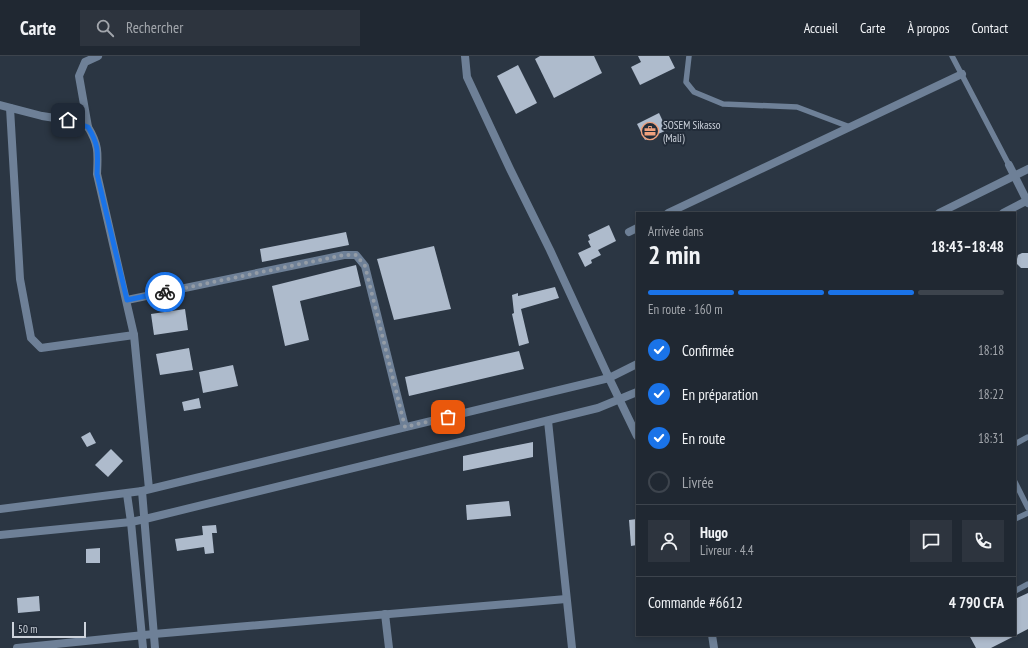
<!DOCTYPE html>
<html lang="fr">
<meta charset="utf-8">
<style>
:root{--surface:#202832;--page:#2d343e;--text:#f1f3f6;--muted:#a2a6ac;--line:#3d444d;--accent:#1a73e8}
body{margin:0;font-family:"PT Sans Narrow",sans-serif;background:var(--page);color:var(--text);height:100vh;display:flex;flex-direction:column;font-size:15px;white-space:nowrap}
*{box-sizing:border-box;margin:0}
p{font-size:13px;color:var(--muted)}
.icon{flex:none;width:22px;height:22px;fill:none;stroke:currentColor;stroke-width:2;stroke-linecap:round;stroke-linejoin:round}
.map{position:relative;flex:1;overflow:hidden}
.side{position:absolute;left:636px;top:156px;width:380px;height:424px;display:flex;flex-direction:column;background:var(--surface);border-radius:0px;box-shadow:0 2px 6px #0003,0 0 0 1px var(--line)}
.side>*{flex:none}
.scale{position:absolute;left:12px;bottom:10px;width:74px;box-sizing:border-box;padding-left:4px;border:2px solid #cdd3dc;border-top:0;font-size:11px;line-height:14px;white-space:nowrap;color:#cdd3dc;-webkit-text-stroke:3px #222c39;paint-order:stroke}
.pin{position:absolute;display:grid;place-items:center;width:34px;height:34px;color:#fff;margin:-17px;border-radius:8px;box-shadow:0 2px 6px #0006}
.courier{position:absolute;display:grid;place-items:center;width:40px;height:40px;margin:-20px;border:3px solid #1a73e8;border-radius:50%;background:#fff;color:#222;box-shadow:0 1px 5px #0007}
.head em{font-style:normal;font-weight:700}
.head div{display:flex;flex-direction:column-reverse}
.head{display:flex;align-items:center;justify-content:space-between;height:68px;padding:0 12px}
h1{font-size:26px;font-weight:700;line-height:30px}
.bar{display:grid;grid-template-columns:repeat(4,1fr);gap:6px 4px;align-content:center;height:48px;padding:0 12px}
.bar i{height:5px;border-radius:3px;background:var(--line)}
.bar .selected{background:var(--accent)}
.bar p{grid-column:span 4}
.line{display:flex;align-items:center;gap:10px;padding:0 12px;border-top:1px solid var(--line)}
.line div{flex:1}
.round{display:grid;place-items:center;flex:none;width:42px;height:42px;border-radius:0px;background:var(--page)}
ol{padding:0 12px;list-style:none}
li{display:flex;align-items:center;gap:12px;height:44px}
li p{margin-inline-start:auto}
li .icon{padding:4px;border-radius:50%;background:var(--accent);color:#fff;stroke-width:4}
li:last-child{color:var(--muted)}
li i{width:22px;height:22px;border:2px solid var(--line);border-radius:50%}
header{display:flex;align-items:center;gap:24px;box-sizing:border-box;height:56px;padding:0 20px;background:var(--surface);border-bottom:1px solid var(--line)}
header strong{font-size:19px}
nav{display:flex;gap:22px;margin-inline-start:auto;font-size:14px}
.search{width:280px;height:36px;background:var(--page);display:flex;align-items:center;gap:10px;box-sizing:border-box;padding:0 14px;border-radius:0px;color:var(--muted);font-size:15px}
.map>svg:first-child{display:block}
.building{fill:#aebbcc}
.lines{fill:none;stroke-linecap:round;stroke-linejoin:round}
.service{stroke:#6e8097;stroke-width:5.5}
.minor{stroke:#6e8097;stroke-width:8}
.tertiary{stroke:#6e8097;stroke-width:8}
.done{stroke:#949ca6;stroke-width:4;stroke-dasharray:0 7.2}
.route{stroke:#1a73e8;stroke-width:5}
.labels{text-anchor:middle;stroke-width:4;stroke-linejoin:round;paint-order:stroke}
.poi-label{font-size:11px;fill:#cdd3dc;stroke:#222c39;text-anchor:start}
</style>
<header>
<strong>Carte</strong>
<div class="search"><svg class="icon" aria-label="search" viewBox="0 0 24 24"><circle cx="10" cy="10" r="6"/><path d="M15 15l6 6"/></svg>Rechercher</div>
<nav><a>Accueil</a><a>Carte</a><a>À propos</a><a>Contact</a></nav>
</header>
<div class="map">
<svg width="1028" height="592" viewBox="0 0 1028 592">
<rect width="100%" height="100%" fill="#2b3643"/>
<!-- building -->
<g class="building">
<polygon points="540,0 594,0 602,17 554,42 535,3"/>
<polygon points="638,0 669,0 675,12 640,29 631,11 641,6"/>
<polygon points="518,9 537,47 516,58 497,20"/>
<polygon points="659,57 667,74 645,84 637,68"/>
<polygon points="609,169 616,185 598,194 601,199 591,204 592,207 585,211 578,197 591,191 588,185 590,184 588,179"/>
<polygon points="346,176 349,189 262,206 260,193"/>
<polygon points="434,190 451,253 394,264 377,203"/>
<polygon points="1022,197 1028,197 1028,212 1021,212 1016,207 1018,199"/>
<polygon points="356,209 361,230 300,245 309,284 285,290 272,230"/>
<polygon points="555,231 559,242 521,253 529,287 519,290 512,258 514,257 512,239 518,237 518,240"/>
<polygon points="185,253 188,274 154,279 151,258"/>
<polygon points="189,292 193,314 160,319 156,298"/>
<polygon points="519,295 524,313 409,340 405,321"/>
<polygon points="233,309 238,330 203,337 199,316"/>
<polygon points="199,342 201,352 184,355 182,346"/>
<polygon points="90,376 96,387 87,391 81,381"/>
<polygon points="533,386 533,401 463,415 463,400"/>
<polygon points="111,393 123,405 108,421 95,409"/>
<polygon points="509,445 511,460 467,464 466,449"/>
<polygon points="637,463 637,489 631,490 629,464"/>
<polygon points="216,469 217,477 212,477 214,497 205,498 204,491 177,495 175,483 203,479 202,470"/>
<polygon points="100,492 100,507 86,507 86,493"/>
<polygon points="1028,537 1028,573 991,592 976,592 969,579 1015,579 1015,543"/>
<polygon points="39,540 40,555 18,557 17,542"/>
</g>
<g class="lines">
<!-- service -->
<g class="service">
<polyline points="689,0 686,26 694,36 723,48 797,51 850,71"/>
<polyline points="952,0 1009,109"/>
<polyline points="1015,388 1028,381"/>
<polyline points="1015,426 1028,452"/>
<polyline points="1015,463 1028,457"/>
<polyline points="1015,535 1028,528"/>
</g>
<!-- minor -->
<g class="minor">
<polyline points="465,0 467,21 510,113 550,194 609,322 637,380"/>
<path d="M 0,49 L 42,60 L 68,64 L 88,71 C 99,89 98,97 97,118 L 134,279 L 149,433"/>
<polyline points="10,52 20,223 31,282 41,292 134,279"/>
<polyline points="88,71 79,20 85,6 98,0"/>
<polyline points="1009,109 1028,147"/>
<polyline points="668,157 962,18"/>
<polyline points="629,176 637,172"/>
<polyline points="127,244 344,199 356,199 365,210 405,371"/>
<polyline points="548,365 572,592"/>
<polyline points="385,558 389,592"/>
<polyline points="712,579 714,592"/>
<polyline points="17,592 154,578 566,543"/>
</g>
<!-- tertiary -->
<g class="tertiary">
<polyline points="939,157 1028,113"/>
<polyline points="1003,157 1028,144"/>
<polyline points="142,435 155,592"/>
<polyline points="127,438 131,466 143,592"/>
<polyline points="0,453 142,435 609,322 637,308"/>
<polyline points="0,479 131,466 145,463 598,352 637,336"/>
</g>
</g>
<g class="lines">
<!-- done -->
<polyline class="done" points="165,236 344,199 356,199 365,210 405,371 448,361"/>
<!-- route -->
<path class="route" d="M 68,64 L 88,71 C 99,89 98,97 97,118 L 127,244 L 165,236"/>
</g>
<!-- icons -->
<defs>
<symbol id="office-ring" viewBox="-11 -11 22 22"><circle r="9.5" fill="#222c39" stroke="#f1a17d" stroke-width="1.5"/><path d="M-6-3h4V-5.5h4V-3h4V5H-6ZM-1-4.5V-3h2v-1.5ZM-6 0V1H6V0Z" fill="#f1a17d"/></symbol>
</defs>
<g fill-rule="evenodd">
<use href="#office-ring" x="640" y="65" width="20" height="20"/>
</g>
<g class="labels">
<!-- poi labels -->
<g class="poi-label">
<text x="663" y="73">SOSEM Sikasso<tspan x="663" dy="13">(Mali)</tspan></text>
</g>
</g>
</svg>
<div class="scale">50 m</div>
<div class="pin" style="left:448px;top:361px;background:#ea580c"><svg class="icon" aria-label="bag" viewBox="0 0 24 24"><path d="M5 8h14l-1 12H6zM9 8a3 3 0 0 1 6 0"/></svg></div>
<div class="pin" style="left:68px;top:64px;background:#1f2937"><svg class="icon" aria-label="home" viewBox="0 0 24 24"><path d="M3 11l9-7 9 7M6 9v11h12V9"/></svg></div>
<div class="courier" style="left:165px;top:236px"><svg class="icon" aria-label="bike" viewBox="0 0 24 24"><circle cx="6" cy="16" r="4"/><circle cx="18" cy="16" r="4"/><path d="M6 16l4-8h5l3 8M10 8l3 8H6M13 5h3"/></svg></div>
<section class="side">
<div class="head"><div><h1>2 min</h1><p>Arrivée dans</p></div><em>18:43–18:48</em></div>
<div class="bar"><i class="selected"></i><i class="selected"></i><i class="selected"></i><i></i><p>En route · 160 m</p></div>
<ol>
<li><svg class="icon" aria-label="check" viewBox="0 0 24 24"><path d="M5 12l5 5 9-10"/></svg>Confirmée<p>18:18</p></li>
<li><svg class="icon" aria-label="check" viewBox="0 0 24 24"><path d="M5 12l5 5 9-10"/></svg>En préparation<p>18:22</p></li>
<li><svg class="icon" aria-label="check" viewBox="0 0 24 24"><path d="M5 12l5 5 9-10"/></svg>En route<p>18:31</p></li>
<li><i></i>Livrée</li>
</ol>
<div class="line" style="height:72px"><a class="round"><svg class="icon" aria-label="person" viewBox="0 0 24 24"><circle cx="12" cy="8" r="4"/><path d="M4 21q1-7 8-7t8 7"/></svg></a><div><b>Hugo</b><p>Livreur · 4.4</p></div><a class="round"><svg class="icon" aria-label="chat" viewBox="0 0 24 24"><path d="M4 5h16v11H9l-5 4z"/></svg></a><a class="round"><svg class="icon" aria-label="phone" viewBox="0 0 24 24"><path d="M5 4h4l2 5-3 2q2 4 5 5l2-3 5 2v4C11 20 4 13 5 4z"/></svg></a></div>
<div class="line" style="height:52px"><div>Commande #6612</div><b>4 790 CFA</b></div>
</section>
</div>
